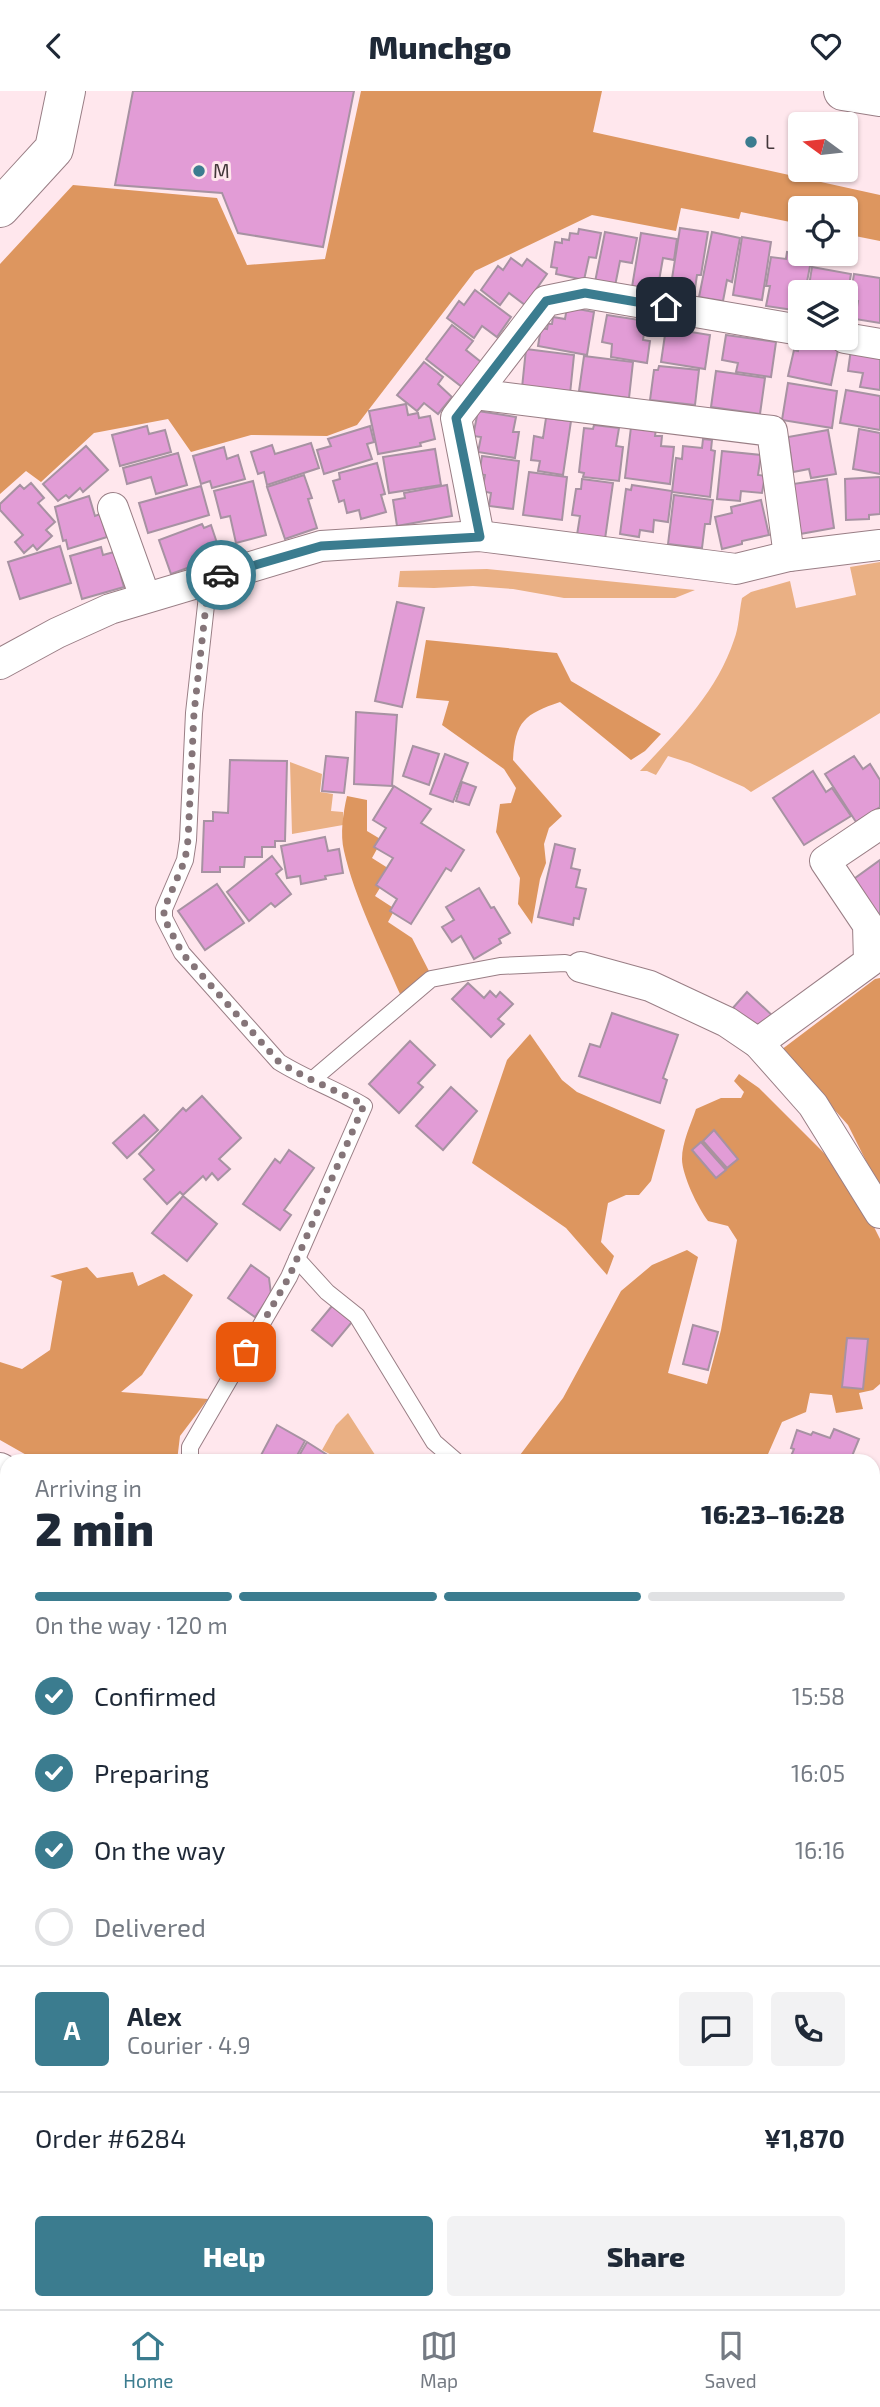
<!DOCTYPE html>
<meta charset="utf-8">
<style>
:root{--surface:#fff;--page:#f2f2f3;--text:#1f2937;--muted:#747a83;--line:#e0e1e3;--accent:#3b7c8f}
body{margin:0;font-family:"Exo 2",sans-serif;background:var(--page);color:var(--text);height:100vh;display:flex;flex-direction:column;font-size:26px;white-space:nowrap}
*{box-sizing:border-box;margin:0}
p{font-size:23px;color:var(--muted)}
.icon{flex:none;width:38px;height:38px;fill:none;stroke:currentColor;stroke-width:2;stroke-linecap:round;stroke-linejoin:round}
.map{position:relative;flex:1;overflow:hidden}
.side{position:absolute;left:0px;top:1363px;width:880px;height:856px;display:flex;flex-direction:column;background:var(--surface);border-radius:21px 21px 0 0;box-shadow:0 2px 5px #0004}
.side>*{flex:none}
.needle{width:46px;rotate:285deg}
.tools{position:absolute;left:788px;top:21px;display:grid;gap:14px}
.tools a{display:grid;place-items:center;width:70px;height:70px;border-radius:7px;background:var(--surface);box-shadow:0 2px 5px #0004;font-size:35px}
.pin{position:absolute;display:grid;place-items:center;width:60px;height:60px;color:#fff;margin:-30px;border-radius:14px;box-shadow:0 4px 10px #0006}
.courier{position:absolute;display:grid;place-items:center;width:70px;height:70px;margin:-35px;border:5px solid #3b7c8f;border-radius:50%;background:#fff;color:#222;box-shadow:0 2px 9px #0007}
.summary em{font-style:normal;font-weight:800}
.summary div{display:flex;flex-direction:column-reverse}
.summary{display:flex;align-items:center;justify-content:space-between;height:119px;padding:0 35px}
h1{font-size:46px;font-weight:800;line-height:52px}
.bar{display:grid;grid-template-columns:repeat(4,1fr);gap:10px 7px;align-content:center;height:84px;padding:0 35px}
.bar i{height:9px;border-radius:5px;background:var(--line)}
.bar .current{background:var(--accent)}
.bar p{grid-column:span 4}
.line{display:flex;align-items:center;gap:18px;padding:0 35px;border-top:2px solid var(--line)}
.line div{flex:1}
.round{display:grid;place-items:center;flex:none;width:74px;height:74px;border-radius:7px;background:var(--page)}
ol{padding:0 35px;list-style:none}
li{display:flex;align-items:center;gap:21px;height:77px}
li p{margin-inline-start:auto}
li .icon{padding:7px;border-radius:50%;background:var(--accent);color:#fff;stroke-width:4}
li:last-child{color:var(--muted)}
li i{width:38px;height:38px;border:4px solid var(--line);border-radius:50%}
.button{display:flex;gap:14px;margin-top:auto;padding:14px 35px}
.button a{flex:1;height:80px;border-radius:7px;background:var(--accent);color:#fff;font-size:28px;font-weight:800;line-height:80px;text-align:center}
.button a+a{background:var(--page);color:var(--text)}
header{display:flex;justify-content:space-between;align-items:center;height:91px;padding:0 35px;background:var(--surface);font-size:32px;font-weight:800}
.dock{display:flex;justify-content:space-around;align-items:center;height:98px;border-top:2px solid var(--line);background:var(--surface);font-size:19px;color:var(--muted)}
.dock a{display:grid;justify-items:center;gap:4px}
.dock .current{color:var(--accent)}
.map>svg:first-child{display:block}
.built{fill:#fcd6e0}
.green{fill:#eab084}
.forest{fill:#dd965f}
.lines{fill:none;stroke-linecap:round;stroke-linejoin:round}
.stream{stroke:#ad8cd5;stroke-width:10}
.building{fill:#e29cd6;stroke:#a792a2;stroke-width:2}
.lane-casing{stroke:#997e85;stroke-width:18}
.street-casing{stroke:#997e85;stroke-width:32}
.secondary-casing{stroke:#997e85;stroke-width:40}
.lane{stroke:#fff;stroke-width:16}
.street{stroke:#fff;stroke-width:30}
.secondary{stroke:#fff;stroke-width:38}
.done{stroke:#857579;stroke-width:7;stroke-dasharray:0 12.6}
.route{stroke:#3b7c8f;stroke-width:9}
.poi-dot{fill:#3b7c8f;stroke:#ffe7ed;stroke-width:2.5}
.labels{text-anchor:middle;stroke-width:6;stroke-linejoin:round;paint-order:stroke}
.poi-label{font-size:19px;fill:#43373a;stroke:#ffe7ed;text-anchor:start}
</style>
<header><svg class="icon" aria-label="back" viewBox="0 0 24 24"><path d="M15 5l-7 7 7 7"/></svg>Munchgo<svg class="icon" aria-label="heart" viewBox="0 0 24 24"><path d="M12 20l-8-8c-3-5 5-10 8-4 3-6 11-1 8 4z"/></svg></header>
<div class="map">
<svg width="880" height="2218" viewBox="0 0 880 2218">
<rect width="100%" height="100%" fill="#ffe7ed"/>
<!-- built -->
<polygon class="built" points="0,1408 7,1413 7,2014 0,2013"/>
<!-- green -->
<g class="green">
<path d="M 880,471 L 880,622 L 751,701 L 744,696 L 690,672 L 668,665 L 656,684 L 647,680 L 640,680 C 676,642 717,601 734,549 C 739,536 739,521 742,507 L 751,501 L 790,490 L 796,517 L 856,504 L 850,476 Z"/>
<polygon points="487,478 695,499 675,507 564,507 513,498 473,495 434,497 398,496 400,480"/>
<polygon points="290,671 322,683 320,701 333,703 331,720 343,721 343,734 292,743"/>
<polygon points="348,1322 379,1370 356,1370 350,1367 348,1370 343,1370 322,1359 336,1334"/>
<polygon points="221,2212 343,2212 340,2218 220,2218"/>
</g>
<!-- forest -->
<g class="forest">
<polygon points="361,0 602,0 593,41 880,104 880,150 845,143 845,117 800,117 800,133 741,121 739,128 681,117 676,140 592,124 475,180 357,334 327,345 251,344 191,361 168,328 94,342 41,391 26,380 0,403 0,173 73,94 217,107 247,174 325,168"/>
<path d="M 426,549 L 557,562 L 571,590 L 661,643 L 645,660 L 631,669 L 560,611 C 525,623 515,630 513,669 L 562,725 L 549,737 L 544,753 L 546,772 L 540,788 L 532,833 L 518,813 L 520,787 L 496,741 L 500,713 L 511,712 L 516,697 L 504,678 L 442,634 L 449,610 L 416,607 Z"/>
<path d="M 347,705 L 367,709 L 367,740 L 382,749 L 372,767 L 391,779 L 375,805 L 395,818 L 388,831 L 412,847 L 431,884 L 420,889 L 400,903 C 381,859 354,805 344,760 C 340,743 343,722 347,705 Z"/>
<polygon points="880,887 880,1098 848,1034 781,959 875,888"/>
<polygon points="530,943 562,989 577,1001 665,1039 651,1090 639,1104 626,1104 608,1112 601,1151 614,1165 607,1184 566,1137 472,1072 507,969"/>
<path d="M 739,983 L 759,997 L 830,1068 L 853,1094 L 880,1148 L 880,1293 L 873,1299 L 859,1302 L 863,1318 L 836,1322 L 832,1304 L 810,1302 L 806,1321 L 782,1331 L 765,1370 L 502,1370 L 517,1368 L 563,1307 L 621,1200 L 652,1174 L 687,1159 L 698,1166 L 668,1282 L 707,1293 L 721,1239 L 737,1149 L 728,1135 L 708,1130 C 698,1117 682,1084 682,1068 C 682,1051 691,1033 696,1018 L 721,1007 L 741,1007 L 744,1001 L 734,990 Z"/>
<polygon points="87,1176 97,1187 133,1181 138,1195 164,1183 193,1204 142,1284 121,1301 208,1308 180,1345 177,1370 37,1370 0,1349 0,1271 22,1278 50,1259 62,1190 50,1185"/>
</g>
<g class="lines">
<!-- stream -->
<polyline class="stream" points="873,1689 880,1691"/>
</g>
<!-- building -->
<g class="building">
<polygon points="133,0 354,0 323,156 238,142 222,102 115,94"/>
<polygon points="680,137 708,141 701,184 697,184 694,204 670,200"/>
<polygon points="579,138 601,142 596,167 589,166 584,189 556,183 557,177 551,176 555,151 562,152 562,148 569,149 570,142 578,143"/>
<polygon points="605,141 637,147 632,172 620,170 615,195 595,191"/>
<polygon points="712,141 740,147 732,191 727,189 723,210 699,206"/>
<polygon points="641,142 677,148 674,169 663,167 657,201 632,196"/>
<polygon points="742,146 771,151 762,209 733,204"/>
<polygon points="787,161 812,165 805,201 800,201 800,220 766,215 770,195 766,195 771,166 786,168"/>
<polygon points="511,167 522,175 527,168 547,183 525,214 509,202 500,214 481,199 498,175 503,179"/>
<polygon points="812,176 851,183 845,218 845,201 808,201"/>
<polygon points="854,183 880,187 880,232 855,228 858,210 850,208"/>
<polygon points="475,199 511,226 497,246 482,235 474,247 447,227 459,210 464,214"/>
<polygon points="567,216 594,221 587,264 538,255 541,237 547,238 548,233 552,233 553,226 565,228"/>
<polygon points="607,224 646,230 643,249 650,250 647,272 611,266 612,253 602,251"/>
<polygon points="452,234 473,250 466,259 481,271 462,296 426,268"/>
<polygon points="666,237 710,244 705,278 661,271"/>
<polygon points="726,244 776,251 771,286 736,281 738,272 722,269"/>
<polygon points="801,247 839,254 831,294 788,285 794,259 798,260"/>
<polygon points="526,258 574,264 570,303 522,297"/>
<polygon points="851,258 880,263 880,299 860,296 863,282 848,280"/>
<polygon points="584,265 633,271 629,307 579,300"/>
<polygon points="424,271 443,286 438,293 452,306 438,323 424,312 417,320 397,304"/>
<polygon points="659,275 699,279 695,314 650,309 654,279 658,279"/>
<polygon points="716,280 765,287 760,323 711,316"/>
<polygon points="788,292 837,300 832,337 782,329"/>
<polygon points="846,299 880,305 880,339 840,332"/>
<polygon points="406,313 408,324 418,322 419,327 430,325 435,348 420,352 421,355 378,363 369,320"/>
<polygon points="478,320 516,326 513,341 519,341 515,367 478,361 481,346 473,345"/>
<polygon points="546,327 571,330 563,384 538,380 540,370 531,369 534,345 543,347"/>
<polygon points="594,334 619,337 616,355 623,356 619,390 583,386 584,382 579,381 584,337 593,338"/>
<polygon points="147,335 149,343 165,339 171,361 120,375 112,344"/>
<polygon points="370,335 374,351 367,353 372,368 324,383 317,359 331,355 328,348"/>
<polygon points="631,336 656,338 655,345 662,345 661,355 674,356 670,393 625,387"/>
<polygon points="859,338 880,342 880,383 853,378"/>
<polygon points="828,339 836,383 811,387 809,378 793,381 788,346"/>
<polygon points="703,348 712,349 711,359 715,360 710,406 672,401 676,367 682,368 683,355 702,357"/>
<polygon points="311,352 319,377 267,394 264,381 258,383 251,361 272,354 275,363"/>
<polygon points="86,355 108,379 83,401 80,397 69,407 66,404 58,410 43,393"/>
<polygon points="224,356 227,368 238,364 245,388 212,397 210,390 201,393 193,365"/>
<polygon points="435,358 441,394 389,402 383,366"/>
<polygon points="722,360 761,364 758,384 765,385 762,402 741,400 740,410 717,408"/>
<polygon points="178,362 187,394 156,403 151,386 127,393 123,377"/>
<polygon points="482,365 519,370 513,418 489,415 491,402 482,400 485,384 479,383"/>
<polygon points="377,372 385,403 381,404 386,421 361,428 359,419 347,422 344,409 339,411 333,390 340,388 339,382"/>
<polygon points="529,381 567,386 562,429 523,424"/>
<polygon points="304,384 312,407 308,408 317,437 285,448 267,396"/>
<polygon points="880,386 880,423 869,424 869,428 846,429 845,388"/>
<polygon points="582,388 613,392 605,448 577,444 580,425 572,424 576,398 581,398"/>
<polygon points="827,388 834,437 800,443 793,393"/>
<polygon points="253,390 266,444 236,452 230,425 221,427 214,400"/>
<polygon points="31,392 44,407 38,412 55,431 46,439 52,445 37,459 33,454 24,462 15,451 23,444 0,419 0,413 20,394 24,398"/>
<polygon points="447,394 452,425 397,435 393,409 405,407 404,402"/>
<polygon points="632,394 672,400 668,431 654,429 653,441 640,439 639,446 620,443 626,398 631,399"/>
<polygon points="201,395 209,424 148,442 139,412"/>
<polygon points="674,404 713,409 710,433 705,433 702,457 668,453"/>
<polygon points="89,405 95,425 100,423 107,446 68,458 66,449 63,450 55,416"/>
<polygon points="761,409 769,444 742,450 742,453 722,458 715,426 732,422 731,416"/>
<polygon points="202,433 204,437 211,434 217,452 207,455 212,468 171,483 159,449"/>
<polygon points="60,455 71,492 20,508 8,471"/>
<polygon points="101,456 103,464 114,461 124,496 82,508 70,465"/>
<polygon points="397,511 424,517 402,616 375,610"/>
<polygon points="356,621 397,624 392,695 354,693"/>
<polygon points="413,655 439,663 429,694 403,685"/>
<polygon points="445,663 468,672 453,711 430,703"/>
<polygon points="326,665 348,667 344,702 322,700"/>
<polygon points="854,665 863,678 870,673 880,689 880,716 856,731 825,683"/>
<polygon points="230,669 287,670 285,750 275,750 275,756 262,756 262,766 245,766 244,776 220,776 220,781 202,781 204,730 213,730 213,721 228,722"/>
<polygon points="813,680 826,701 832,697 851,725 804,754 773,707"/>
<polygon points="462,691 476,696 469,714 456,710"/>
<polygon points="394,695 431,718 421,732 464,759 451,780 446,777 411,833 390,820 397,808 376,794 393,767 374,756 386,737 373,729"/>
<polygon points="325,746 328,760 339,758 343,782 325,785 326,788 301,793 300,785 287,787 281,755"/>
<polygon points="555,753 575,758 571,777 580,779 576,796 586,798 579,828 574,827 573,834 538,826"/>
<polygon points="272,765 282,778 276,783 291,803 275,816 271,812 249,830 227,801"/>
<polygon points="880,769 880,824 878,825 851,790"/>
<polygon points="217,793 244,832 205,859 178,820"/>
<polygon points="479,797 491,817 494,816 510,842 499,848 501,852 474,868 461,845 452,851 442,836 454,829 446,816"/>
<polygon points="468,892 484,907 490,900 496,906 500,901 513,913 498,928 504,933 491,946 452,908"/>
<polygon points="747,901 775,927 760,944 732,918"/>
<polygon points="612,922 678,944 663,987 667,989 660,1012 579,985 590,953 600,956"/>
<polygon points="410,950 435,974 418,992 423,996 399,1022 369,993"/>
<polygon points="451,996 477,1020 443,1059 416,1035"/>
<polygon points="202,1005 241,1047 219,1068 230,1078 218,1089 212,1082 206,1089 203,1085 183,1104 180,1101 167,1113 144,1088 154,1079 139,1063 183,1017 186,1020"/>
<polygon points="144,1024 158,1039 127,1067 113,1052"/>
<polygon points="714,1039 738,1068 727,1077 703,1050"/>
<polygon points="701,1051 726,1079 716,1087 692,1059"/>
<polygon points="289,1059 314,1077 284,1119 291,1124 280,1139 243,1113 275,1068 280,1072"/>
<polygon points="183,1105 217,1133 187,1170 152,1142"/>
<polygon points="251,1174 269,1187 271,1203 255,1226 228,1207"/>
<polygon points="332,1215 352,1231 332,1255 312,1239"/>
<polygon points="693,1234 718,1241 708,1279 683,1273"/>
<polygon points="847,1247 868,1248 863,1298 842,1296"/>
<polygon points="277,1334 305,1350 294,1370 263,1370 259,1368"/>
<polygon points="834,1338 859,1348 850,1370 789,1370 794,1358 791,1357 797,1339 811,1344 813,1341 830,1347"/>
<polygon points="307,1351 332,1367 331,1370 296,1370"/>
<polygon points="873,1587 880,1589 880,1621 876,1632 873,1631"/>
<polygon points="873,2054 880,2057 880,2101 873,2098"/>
<polygon points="874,2123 880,2125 880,2195 873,2192"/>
<polygon points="0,2127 7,2128 7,2178 0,2176"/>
<polygon points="873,2199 880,2201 880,2218 840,2218 842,2212 873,2212"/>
<polygon points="645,2212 676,2212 675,2216 681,2218 644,2218"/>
</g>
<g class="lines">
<defs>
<g id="lane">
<polyline points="312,989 431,888 500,875 565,872 581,876"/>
<polyline points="297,1168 327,1201 357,1225 434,1351 456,1370"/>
<path d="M 190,1370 L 190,1356 L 289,1186 L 364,1015 C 336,998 306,988 279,971 L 182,862 L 164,827 L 164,818 L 185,769 L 188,749 L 194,622 L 209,487"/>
<polyline points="873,1744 880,1748"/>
</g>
<g id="street">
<polyline points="845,247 880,253"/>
<polyline points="475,303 772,340 789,465"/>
<polyline points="113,417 145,506"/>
<polyline points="479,445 456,327 546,210 585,202 800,239"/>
<polyline points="0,573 57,542 110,518 321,455 479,445 736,478 789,465 880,454"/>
<polyline points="581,876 650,895 727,931 758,952 813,1014 880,1122"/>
<polyline points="758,952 869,871 868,834 825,770 880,733"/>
<polyline points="0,1377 7,1381"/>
<polyline points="873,1520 880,1519"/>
<polyline points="0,2111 7,2113"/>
<polyline points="392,2212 406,2218"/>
<polyline points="788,2212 803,2218"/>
<polyline points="465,2218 471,2212"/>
</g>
<g id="secondary">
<polyline points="843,0 880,6"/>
<polyline points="0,117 54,58 66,0"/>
</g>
</defs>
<!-- lane casing -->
<use href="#lane" class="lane-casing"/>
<!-- street casing -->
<use href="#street" class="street-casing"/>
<!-- secondary casing -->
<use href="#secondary" class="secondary-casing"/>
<!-- lane -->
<use href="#lane" class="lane"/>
<!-- street -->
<use href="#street" class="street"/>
<!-- secondary -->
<use href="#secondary" class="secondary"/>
</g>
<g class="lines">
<!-- done -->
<path class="done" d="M 221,484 L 209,487 L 194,622 L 188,749 L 185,769 L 164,818 L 164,827 L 182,862 L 279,971 C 306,988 336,999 364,1014 L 289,1186 L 246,1261"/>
<!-- route -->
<polyline class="route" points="221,484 321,455 480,446 456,327 546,210 585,202 666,216"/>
</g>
<!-- markers -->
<g class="poi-dot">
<circle cx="751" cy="51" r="7"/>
<circle cx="199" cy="80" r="7"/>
</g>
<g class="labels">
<!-- poi labels -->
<g class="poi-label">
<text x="765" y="58">L</text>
<text x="213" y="87">M</text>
</g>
</g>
</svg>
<div class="tools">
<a><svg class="needle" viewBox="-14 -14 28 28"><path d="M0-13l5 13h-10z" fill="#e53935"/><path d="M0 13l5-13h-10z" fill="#747a83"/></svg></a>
<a><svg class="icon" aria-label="locate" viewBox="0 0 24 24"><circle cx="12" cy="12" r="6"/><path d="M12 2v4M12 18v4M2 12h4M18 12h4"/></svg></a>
<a><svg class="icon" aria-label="layers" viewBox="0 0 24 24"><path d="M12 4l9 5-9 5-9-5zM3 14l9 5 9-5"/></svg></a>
</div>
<div class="pin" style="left:246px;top:1261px;background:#ea580c"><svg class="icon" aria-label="bag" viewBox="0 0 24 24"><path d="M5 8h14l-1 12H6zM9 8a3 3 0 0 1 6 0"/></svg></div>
<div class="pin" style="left:666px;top:216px;background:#1f2937"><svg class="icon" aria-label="home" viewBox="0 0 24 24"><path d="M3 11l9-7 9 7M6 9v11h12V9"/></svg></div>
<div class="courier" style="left:221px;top:484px"><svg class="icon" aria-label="car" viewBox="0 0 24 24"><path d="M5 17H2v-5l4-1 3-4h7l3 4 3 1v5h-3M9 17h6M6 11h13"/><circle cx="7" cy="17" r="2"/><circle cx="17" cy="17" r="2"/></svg></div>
<section class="side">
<div class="summary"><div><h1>2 min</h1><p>Arriving in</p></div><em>16:23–16:28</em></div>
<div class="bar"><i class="current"></i><i class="current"></i><i class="current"></i><i></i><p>On the way · 120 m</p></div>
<ol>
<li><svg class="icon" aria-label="check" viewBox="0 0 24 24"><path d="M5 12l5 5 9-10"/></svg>Confirmed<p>15:58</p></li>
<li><svg class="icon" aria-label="check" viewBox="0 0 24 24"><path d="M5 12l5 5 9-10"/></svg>Preparing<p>16:05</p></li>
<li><svg class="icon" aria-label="check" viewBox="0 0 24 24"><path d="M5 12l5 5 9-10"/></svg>On the way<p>16:16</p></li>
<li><i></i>Delivered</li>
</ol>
<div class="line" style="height:126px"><b class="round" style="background:var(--accent);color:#fff">A</b><div><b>Alex</b><p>Courier · 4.9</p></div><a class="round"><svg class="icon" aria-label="chat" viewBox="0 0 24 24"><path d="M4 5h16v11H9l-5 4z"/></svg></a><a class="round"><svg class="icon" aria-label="phone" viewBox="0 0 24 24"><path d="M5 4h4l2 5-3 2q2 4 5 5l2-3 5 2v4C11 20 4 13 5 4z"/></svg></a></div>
<div class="line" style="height:91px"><div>Order #6284</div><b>¥1,870</b></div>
<div class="button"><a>Help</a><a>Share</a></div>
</section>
</div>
<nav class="dock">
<a class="current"><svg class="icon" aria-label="home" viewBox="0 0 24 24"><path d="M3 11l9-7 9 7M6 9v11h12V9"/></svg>Home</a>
<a><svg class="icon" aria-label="map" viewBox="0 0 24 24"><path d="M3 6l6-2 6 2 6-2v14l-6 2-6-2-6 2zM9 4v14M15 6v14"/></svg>Map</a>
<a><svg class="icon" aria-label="saved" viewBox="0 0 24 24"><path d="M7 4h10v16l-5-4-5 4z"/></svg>Saved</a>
</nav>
